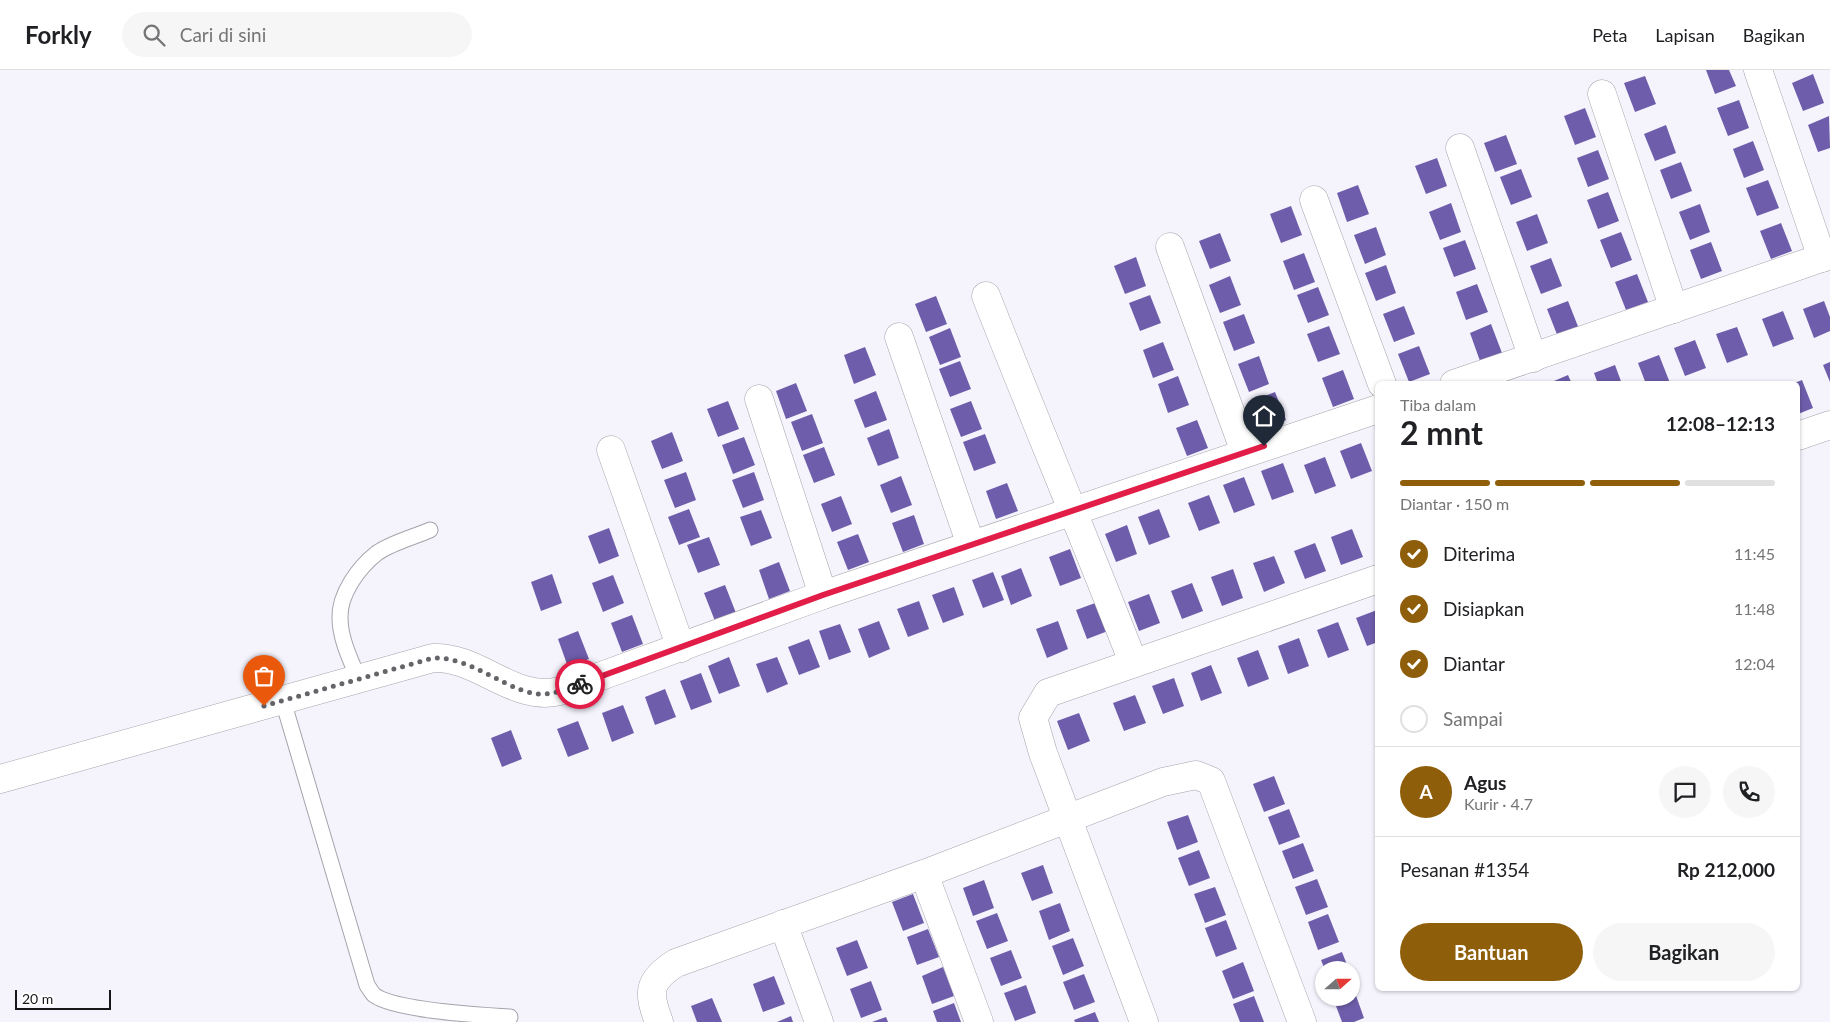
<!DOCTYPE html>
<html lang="id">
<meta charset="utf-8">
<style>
:root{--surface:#fff;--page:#f6f6f6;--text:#202124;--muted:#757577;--line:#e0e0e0;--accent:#8f5e0a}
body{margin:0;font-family:Lato,sans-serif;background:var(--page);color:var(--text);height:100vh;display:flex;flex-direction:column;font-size:19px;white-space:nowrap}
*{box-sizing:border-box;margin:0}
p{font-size:16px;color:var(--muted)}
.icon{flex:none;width:28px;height:28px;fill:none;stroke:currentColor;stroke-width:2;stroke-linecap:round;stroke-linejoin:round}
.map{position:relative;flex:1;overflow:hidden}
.panel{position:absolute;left:1375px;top:311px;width:425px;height:610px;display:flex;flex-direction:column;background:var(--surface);border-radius:8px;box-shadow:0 1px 4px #0004}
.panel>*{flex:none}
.needle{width:32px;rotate:69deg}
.controls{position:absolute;left:1315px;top:891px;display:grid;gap:10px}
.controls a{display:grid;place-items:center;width:45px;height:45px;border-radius:50%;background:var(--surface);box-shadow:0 1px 4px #0004;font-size:25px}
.scale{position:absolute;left:15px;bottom:12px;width:96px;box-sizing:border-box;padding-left:5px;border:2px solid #17171a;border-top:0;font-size:14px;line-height:18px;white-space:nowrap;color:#17171a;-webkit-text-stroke:4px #fff;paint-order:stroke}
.pin{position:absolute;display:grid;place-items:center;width:42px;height:42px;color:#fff;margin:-51px -21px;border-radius:50% 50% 50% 0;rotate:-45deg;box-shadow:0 0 5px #0007}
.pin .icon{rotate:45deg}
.courier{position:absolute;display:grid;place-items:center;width:50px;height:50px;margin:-25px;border:4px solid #e11d48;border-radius:50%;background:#fff;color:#222;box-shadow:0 1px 6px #0007}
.overview em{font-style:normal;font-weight:700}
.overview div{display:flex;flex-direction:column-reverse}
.overview{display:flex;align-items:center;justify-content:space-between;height:85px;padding:0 25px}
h1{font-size:32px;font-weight:700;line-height:38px}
.bar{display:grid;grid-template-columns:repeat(4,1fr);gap:8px 5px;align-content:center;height:60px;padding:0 25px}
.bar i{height:6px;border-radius:4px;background:var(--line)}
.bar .on{background:var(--accent)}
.bar p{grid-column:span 4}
.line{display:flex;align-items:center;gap:12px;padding:0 25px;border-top:1px solid var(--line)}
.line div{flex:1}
.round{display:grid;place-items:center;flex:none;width:52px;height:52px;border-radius:26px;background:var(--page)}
ol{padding:0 25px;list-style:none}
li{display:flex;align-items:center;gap:15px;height:55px}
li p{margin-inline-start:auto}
li .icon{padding:5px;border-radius:50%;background:var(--accent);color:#fff;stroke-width:4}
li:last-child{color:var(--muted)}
li i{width:28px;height:28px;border:2px solid var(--line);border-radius:50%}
.action{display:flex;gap:10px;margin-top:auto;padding:10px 25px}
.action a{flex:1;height:58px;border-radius:30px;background:var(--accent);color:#fff;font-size:20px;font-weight:700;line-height:58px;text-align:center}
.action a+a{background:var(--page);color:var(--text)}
header{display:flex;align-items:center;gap:30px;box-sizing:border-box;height:70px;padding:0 25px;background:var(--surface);border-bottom:1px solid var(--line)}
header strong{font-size:24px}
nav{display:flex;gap:28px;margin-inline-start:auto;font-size:18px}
.search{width:350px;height:45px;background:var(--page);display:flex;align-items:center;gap:12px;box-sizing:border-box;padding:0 18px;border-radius:28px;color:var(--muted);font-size:19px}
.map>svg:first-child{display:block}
.building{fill:#6e5daa}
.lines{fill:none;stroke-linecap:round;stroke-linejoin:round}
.lane-casing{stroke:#a4a3ab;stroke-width:17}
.street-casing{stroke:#a4a3ab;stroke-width:29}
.lane{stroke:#fff;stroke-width:15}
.street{stroke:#fff;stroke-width:28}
.done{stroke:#656469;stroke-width:5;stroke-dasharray:0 9}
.route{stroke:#e11d48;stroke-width:6}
</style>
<header>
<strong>Forkly</strong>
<div class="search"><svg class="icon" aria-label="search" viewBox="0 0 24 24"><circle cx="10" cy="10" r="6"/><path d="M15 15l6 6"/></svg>Cari di sini</div>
<nav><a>Peta</a><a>Lapisan</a><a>Bagikan</a></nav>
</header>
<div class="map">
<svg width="1830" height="952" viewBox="0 0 1830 952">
<rect width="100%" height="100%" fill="#f5f4fd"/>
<!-- building -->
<g class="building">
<polygon points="1706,0 1729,0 1736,16 1715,24"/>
<polygon points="1813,4 1824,33 1803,41 1792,13"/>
<polygon points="1645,6 1656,34 1635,42 1624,13"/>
<polygon points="1739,30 1749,58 1728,66 1717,38"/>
<polygon points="1585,38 1596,67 1575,75 1564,46"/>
<polygon points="1829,46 1830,78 1818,82 1808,55"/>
<polygon points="1666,55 1676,83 1655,91 1644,64"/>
<polygon points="1506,65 1517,94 1495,102 1484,73"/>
<polygon points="1753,71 1764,100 1744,108 1733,79"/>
<polygon points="1598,80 1609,109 1588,117 1577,88"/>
<polygon points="1437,88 1447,116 1426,124 1415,96"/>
<polygon points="1681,92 1692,121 1671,129 1660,100"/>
<polygon points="1521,99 1532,127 1511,135 1500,107"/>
<polygon points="1768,110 1779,138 1757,146 1746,118"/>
<polygon points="1358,115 1369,144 1347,152 1337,123"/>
<polygon points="1608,122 1619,151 1598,159 1587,130"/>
<polygon points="1451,133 1461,162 1440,170 1429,142"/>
<polygon points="1700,134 1710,162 1690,170 1679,142"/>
<polygon points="1291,136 1302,165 1281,173 1270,144"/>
<polygon points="1537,144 1548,173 1527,181 1516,152"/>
<polygon points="1781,153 1792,181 1771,189 1760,161"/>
<polygon points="1376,157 1386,185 1365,194 1354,165"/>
<polygon points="1621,162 1632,190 1611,198 1600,170"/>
<polygon points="1220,163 1231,191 1210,199 1199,171"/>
<polygon points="1465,170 1476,199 1454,207 1443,178"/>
<polygon points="1711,172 1722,201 1701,209 1690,180"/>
<polygon points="1304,183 1315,212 1294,220 1283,191"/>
<polygon points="1136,187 1146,216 1125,224 1114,196"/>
<polygon points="1551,188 1562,216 1541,224 1530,196"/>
<polygon points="1386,195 1396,223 1376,231 1365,203"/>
<polygon points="1637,204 1648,232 1626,240 1615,212"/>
<polygon points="1230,206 1241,235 1220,243 1209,215"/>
<polygon points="1477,214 1488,242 1466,250 1456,222"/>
<polygon points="1318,217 1329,245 1308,253 1297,225"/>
<polygon points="1150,225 1161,253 1140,261 1129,233"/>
<polygon points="936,226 947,254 926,262 915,234"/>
<polygon points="1568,231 1579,259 1558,267 1547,239"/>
<polygon points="1824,231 1830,247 1830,261 1814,268 1803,239"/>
<polygon points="1404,236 1415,264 1394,272 1383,244"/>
<polygon points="1783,241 1794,269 1773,277 1762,249"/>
<polygon points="1244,244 1255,273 1234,281 1223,252"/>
<polygon points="1491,254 1502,283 1480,291 1470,263"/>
<polygon points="1329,256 1340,284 1318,292 1307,264"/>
<polygon points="1737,257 1748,285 1727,293 1716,264"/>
<polygon points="950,258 961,287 940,295 929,267"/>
<polygon points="1695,270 1706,298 1685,306 1674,278"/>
<polygon points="1163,272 1174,300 1153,308 1143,280"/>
<polygon points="1419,276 1430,304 1409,312 1398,284"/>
<polygon points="865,277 876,305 854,314 844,285"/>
<polygon points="1659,285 1670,313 1646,314 1638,293"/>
<polygon points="1259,286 1269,314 1249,322 1238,294"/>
<polygon points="960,291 971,319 950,327 939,299"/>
<polygon points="1830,292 1830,312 1823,295"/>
<polygon points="1615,295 1622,314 1598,314 1594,303"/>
<polygon points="1343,300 1354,329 1333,337 1322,308"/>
<polygon points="1568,305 1572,314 1547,314"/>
<polygon points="1178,306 1189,335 1168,343 1158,314"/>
<polygon points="1802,310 1813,338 1798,344 1798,314 1792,314"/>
<polygon points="796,313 807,341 786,349 776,321"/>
<polygon points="876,321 887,350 865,358 854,330"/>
<polygon points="1275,322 1286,350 1265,358 1254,330"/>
<polygon points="728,331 739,359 718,367 707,339"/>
<polygon points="971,331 982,359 961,367 950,339"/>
<polygon points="812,344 823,373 802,381 791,352"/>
<polygon points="1197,350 1208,378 1187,386 1176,358"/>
<polygon points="889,359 899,388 878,396 867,368"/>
<polygon points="672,362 683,391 662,399 651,371"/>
<polygon points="985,364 996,393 974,401 963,372"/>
<polygon points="744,367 755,395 733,404 722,375"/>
<polygon points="1361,373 1372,401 1351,409 1340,381"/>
<polygon points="824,377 835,405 814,413 803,385"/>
<polygon points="1325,387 1336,416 1315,424 1304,395"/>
<polygon points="1283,393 1294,422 1272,430 1261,401"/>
<polygon points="686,402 696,430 675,438 664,410"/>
<polygon points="754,402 764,430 743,438 732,410"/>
<polygon points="901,406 912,435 891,443 880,415"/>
<polygon points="1244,407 1255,435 1234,443 1223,415"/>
<polygon points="1007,413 1018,441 996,449 986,421"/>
<polygon points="1209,425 1220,453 1199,461 1188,433"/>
<polygon points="841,426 852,454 832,462 821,434"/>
<polygon points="689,439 700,467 679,475 668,447"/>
<polygon points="1159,439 1170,467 1149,475 1138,447"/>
<polygon points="761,440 772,468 751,476 740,447"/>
<polygon points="914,445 924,474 903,482 892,453"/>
<polygon points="1127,455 1137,484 1116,492 1105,464"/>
<polygon points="609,458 619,486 599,494 588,466"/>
<polygon points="1352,459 1363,487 1341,495 1331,467"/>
<polygon points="858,464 869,492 848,500 837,472"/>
<polygon points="709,467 720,495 698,503 687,475"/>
<polygon points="1315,473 1326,501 1305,509 1294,481"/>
<polygon points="1070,479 1081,508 1060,516 1049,487"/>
<polygon points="1274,486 1285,513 1264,522 1253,493"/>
<polygon points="779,492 790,521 769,529 759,500"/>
<polygon points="1021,498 1032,526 1011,535 1001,506"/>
<polygon points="1233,499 1243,528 1222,536 1211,507"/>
<polygon points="993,502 1004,530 983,538 972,510"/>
<polygon points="552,504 562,533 541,541 531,512"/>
<polygon points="613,505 624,533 603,542 592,513"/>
<polygon points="1192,513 1203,541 1182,549 1171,521"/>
<polygon points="725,515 736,543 715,551 704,523"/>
<polygon points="954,517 964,545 943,553 932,525"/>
<polygon points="1149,524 1160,553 1139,561 1128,532"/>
<polygon points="919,531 929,559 908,567 897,539"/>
<polygon points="1098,532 1108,561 1087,569 1076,540"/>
<polygon points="1377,540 1378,572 1367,576 1356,548"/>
<polygon points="632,545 643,574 622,582 611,553"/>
<polygon points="879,551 890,579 869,588 858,559"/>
<polygon points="1058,551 1068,579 1047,588 1036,559"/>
<polygon points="1338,552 1349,580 1328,588 1317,560"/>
<polygon points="840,554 851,582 829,590 819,561"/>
<polygon points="578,561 589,589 568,597 558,569"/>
<polygon points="1299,568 1309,596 1288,604 1278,576"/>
<polygon points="809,569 820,597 799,605 788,577"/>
<polygon points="1258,580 1269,609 1248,617 1237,588"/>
<polygon points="729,587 740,616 719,624 708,596"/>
<polygon points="777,587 788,614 767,623 756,594"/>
<polygon points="1211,595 1222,623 1201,631 1191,603"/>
<polygon points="701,603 712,632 691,640 680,611"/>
<polygon points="1174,608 1184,636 1163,644 1152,616"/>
<polygon points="665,619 676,647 655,655 645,627"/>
<polygon points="1135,625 1146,653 1124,661 1113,633"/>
<polygon points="623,635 634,663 612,672 602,643"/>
<polygon points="1079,643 1090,671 1068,680 1057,651"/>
<polygon points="578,651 589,679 568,687 557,659"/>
<polygon points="511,660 522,689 502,697 491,668"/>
<polygon points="1274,706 1285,734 1264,742 1253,714"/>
<polygon points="1289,739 1300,767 1279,775 1268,747"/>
<polygon points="1188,745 1198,772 1177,780 1167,752"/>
<polygon points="1303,773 1314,801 1293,809 1282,781"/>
<polygon points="1199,780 1210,808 1189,816 1178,788"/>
<polygon points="1043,795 1053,823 1032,831 1021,803"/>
<polygon points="1317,809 1328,837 1306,845 1295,817"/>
<polygon points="984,810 994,838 973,846 963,818"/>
<polygon points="1215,817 1226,845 1205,853 1194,824"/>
<polygon points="913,824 924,853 903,861 892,832"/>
<polygon points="1060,833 1070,861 1049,870 1039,841"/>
<polygon points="997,843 1008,871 987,879 976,851"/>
<polygon points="1328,844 1339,872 1318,880 1308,852"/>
<polygon points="1226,850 1237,879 1216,887 1205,858"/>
<polygon points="928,859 939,887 917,895 907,867"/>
<polygon points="1073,868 1084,896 1063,905 1052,876"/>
<polygon points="857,870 868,898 847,906 836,878"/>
<polygon points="1011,880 1022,908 1001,916 990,888"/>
<polygon points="1342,882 1349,900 1325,900 1321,890"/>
<polygon points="1243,892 1254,921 1233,929 1222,901"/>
<polygon points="943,897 954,926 932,934 922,906"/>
<polygon points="1084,904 1095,932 1074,940 1063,912"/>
<polygon points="774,906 785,934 763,942 753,914"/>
<polygon points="871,911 882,940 861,948 850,919"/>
<polygon points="1026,915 1036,943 1015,951 1004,923"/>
<polygon points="1354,920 1364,948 1354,952 1342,952 1333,928 1351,928 1351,921"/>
<polygon points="1254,926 1264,952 1240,952 1233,934"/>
<polygon points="712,928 722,952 697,952 691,936"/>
<polygon points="954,933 961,952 937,952 933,941"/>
<polygon points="1095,942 1099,952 1075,952 1074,950"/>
<polygon points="791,946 793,952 777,952"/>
<polygon points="886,947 888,952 872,952"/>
</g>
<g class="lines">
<defs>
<g id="lane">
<path d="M 359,610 C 351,591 340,569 340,548 C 339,524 359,497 377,483 C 391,473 414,467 430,460"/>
<path d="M 283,631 L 367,915 C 369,918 372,923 374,925 C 396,941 481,945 510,947"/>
</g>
<g id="street">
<polyline points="1758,0 1822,188"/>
<polyline points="1602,24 1674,239"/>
<polyline points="1460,78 1533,288"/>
<polyline points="1314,130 1382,314"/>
<polyline points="1170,177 1245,382"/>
<path d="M 986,226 C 1034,348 1085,469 1133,592"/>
<polyline points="899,267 971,475"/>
<polyline points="1454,314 1830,185"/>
<polyline points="759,329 823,525"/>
<polyline points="1798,366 1830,355"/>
<polyline points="611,380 681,578"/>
<path d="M 0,709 L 433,588 C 479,586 514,633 560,621 L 823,525 L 1378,339"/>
<polyline points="924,804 979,952"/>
<polyline points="783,854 819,952"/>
<path d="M 659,952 C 648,923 647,911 676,893 L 924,804 L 1163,712 L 1196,705 L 1211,711 L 1302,952"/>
<polyline points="1144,952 1043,683 1033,648 1048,623 1378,509"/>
</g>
</defs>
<!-- lane casing -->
<use href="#lane" class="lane-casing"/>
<!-- street casing -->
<use href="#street" class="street-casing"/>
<!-- lane -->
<use href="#lane" class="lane"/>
<!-- street -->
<use href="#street" class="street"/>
</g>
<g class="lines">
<!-- done -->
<path class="done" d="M 264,636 L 433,588 C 474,586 512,627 546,624 C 557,623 569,618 580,614"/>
<!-- route -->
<polyline class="route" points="580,614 823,525 1264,376"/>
</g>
</svg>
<div class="controls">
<a><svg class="needle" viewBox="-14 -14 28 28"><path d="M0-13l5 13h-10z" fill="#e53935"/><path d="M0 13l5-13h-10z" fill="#757577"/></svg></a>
</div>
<div class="scale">20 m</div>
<div class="pin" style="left:264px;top:636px;background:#ea580c"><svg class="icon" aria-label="bag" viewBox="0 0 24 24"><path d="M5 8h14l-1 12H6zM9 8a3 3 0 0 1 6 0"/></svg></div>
<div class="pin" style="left:1264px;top:376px;background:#1f2937"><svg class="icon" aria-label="home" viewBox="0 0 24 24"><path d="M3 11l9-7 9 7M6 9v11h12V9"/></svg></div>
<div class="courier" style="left:580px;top:614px"><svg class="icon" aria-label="bike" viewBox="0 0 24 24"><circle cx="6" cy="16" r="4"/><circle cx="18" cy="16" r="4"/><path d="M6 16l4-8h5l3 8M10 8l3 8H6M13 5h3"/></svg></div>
<section class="panel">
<div class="overview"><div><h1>2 mnt</h1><p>Tiba dalam</p></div><em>12:08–12:13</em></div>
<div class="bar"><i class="on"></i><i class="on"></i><i class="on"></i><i></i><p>Diantar · 150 m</p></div>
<ol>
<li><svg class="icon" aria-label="check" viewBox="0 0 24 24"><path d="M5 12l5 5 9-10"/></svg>Diterima<p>11:45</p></li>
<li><svg class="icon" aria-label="check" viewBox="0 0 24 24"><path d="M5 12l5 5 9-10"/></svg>Disiapkan<p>11:48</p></li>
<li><svg class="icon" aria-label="check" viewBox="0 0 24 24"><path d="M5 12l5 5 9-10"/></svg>Diantar<p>12:04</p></li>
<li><i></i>Sampai</li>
</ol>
<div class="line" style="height:90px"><b class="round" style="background:var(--accent);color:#fff">A</b><div><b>Agus</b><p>Kurir · 4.7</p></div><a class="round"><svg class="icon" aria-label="chat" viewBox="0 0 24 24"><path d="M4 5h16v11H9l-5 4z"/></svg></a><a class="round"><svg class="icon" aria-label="phone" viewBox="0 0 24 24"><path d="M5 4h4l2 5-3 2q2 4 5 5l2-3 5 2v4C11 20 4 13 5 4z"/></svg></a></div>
<div class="line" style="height:65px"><div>Pesanan #1354</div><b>Rp 212,000</b></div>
<div class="action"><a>Bantuan</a><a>Bagikan</a></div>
</section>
</div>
